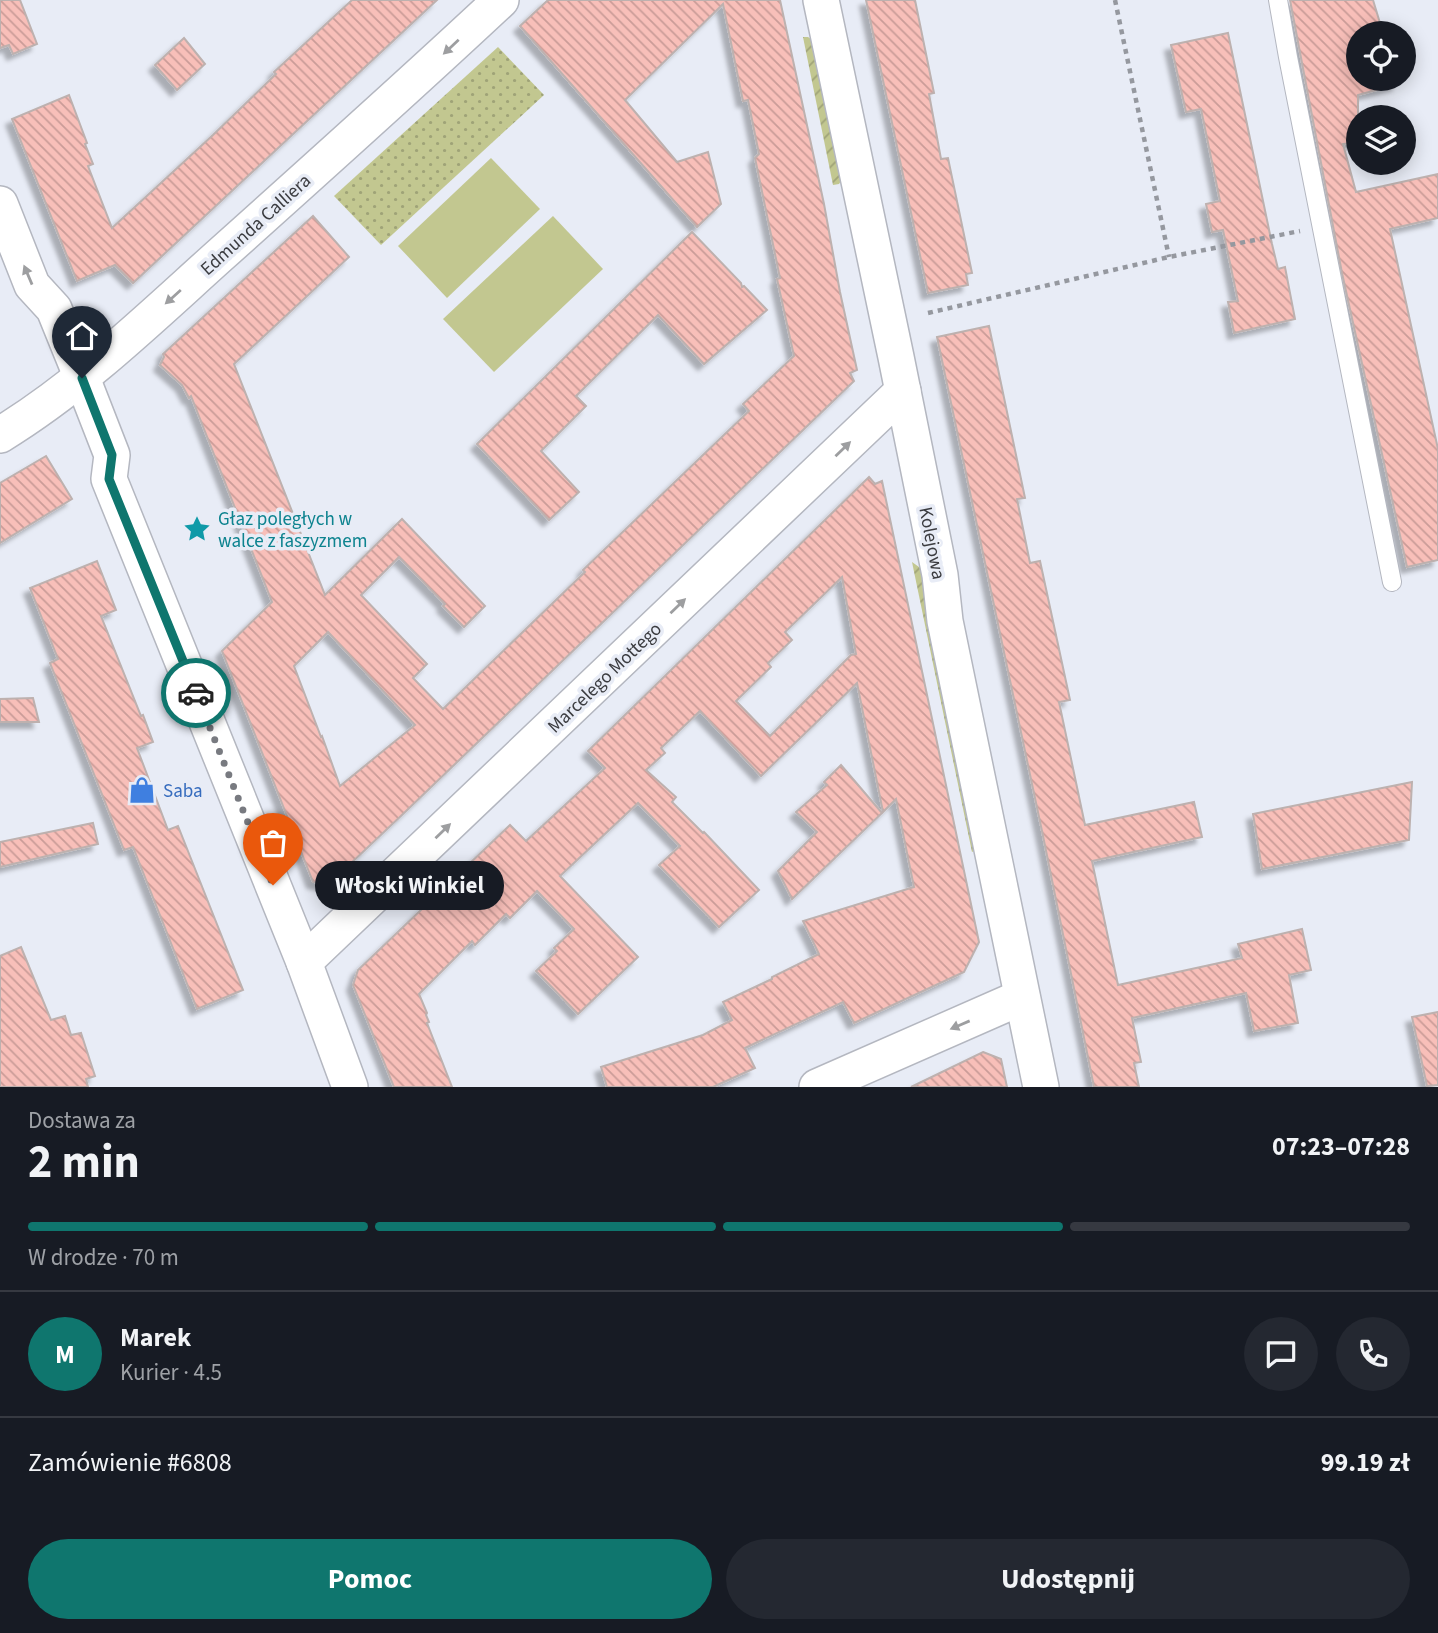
<!DOCTYPE html>
<html lang="pl">
<meta charset="utf-8">
<style>
:root{--surface:#171b24;--page:#242831;--text:#f1f3f6;--muted:#9ea1a6;--line:#363941;--accent:#0f766e}
body{margin:0;font-family:"Source Sans 3",sans-serif;background:var(--page);color:var(--text);height:100vh;display:flex;flex-direction:column;font-size:26px;white-space:nowrap}
*{box-sizing:border-box;margin:0}
p{font-size:23px;color:var(--muted)}
.icon{flex:none;width:38px;height:38px;fill:none;stroke:currentColor;stroke-width:2;stroke-linecap:round;stroke-linejoin:round}
.map{position:relative;height:1087px;overflow:hidden}
.drawer{display:flex;flex-direction:column;background:var(--surface);flex:1}
.drawer>*{flex:none}
.buttons{position:absolute;left:1346px;top:21px;display:grid;gap:14px}
.buttons a{display:grid;place-items:center;width:70px;height:70px;border-radius:50%;background:var(--surface);box-shadow:0 4px 18px #0003;font-size:35px}
.pin{position:absolute;display:grid;place-items:center;width:60px;height:60px;color:#fff;margin:-72px -30px;border-radius:50% 50% 50% 0;rotate:-45deg;box-shadow:0 0 7px #0007}
.pin .icon{rotate:45deg}
.courier{position:absolute;display:grid;place-items:center;width:70px;height:70px;margin:-35px;border:5px solid #0f766e;border-radius:50%;background:#fff;color:#222;box-shadow:0 2px 9px #0007}
.bubble{position:absolute;height:49px;border-radius:24px;background:var(--surface);box-shadow:0 4px 18px #0003;font-size:23px;font-weight:700;line-height:49px;text-align:center}
.headline em{font-style:normal;font-weight:700}
.headline div{display:flex;flex-direction:column-reverse}
.headline{display:flex;align-items:center;justify-content:space-between;height:119px;padding:0 28px}
h1{font-size:46px;font-weight:700;line-height:52px}
.bar{display:grid;grid-template-columns:repeat(4,1fr);gap:10px 7px;align-content:center;height:84px;padding:0 28px}
.bar i{height:9px;border-radius:5px;background:var(--line)}
.bar .selected{background:var(--accent)}
.bar p{grid-column:span 4}
.line{display:flex;align-items:center;gap:18px;padding:0 28px;border-top:2px solid var(--line)}
.line div{flex:1}
.round{display:grid;place-items:center;flex:none;width:74px;height:74px;border-radius:37px;background:var(--page)}
.button{display:flex;gap:14px;margin-top:auto;padding:14px 28px}
.button a{flex:1;height:80px;border-radius:42px;background:var(--accent);color:#fff;font-size:28px;font-weight:700;line-height:80px;text-align:center}
.button a+a{background:var(--page);color:var(--text)}
.map>svg:first-child{display:block}
.park{fill:url(#park-dots)}
.garden{fill:url(#garden-furrows)}
.pitch{fill:#c2c790}
.building{fill:url(#building-back-hatch);stroke:#bdb1af;stroke-width:2;fill-rule:evenodd;filter:url(#shadow)}
.lines{fill:none;stroke-linecap:round;stroke-linejoin:round}
.service-casing{stroke:#b4b7c0;stroke-width:20}
.minor-casing{stroke:#b4b7c0;stroke-width:38}
.path{stroke:#95989f;stroke-width:4.5;stroke-dasharray:5 5;stroke-linecap:butt}
.service{stroke:#fff;stroke-width:18}
.minor{stroke:#fff;stroke-width:35}
.oneway{fill:#9d9ea0}
.done{stroke:#787a80;stroke-width:7;stroke-dasharray:0 12.6}
.route{stroke:#0f766e;stroke-width:9}
.labels{text-anchor:middle;stroke-width:7;stroke-linejoin:round;paint-order:stroke}
.street-label{font-size:19px;fill:#3b3c40;stroke:#e8ecf6}
.culture-label{font-size:19px;fill:#0d838f;stroke:#e8ecf6;text-anchor:start}
.shop-label{font-size:19px;fill:#366cbe;stroke:#e8ecf6;text-anchor:start}
</style>
<div class="map">
<svg width="1438" height="1087" viewBox="0 0 1438 1087">
<defs>
<pattern id="park-dots" width="8" height="8" patternUnits="userSpaceOnUse" patternTransform="scale(1.75)"><rect width="8" height="8" fill="#c2c790"/><path d="M2 2h.1M6 6h.1" fill="none" stroke="#9fa377" stroke-width="1.8" stroke-linecap="round"/></pattern>
<pattern id="garden-furrows" width="10" height="10" patternUnits="userSpaceOnUse" patternTransform="scale(1.75)"><rect width="10" height="10" fill="#c2c790"/><path d="M-1 1l2-2M0 10L10 0M9 11l2-2" fill="none" stroke="#9fa377"/></pattern>
<pattern id="building-back-hatch" width="6" height="6" patternUnits="userSpaceOnUse" patternTransform="scale(1.75)"><rect width="6" height="6" fill="#f8bfb9"/><path d="M-1 5l2 2M0 0l6 6M5-1l2 2" fill="none" stroke="#ca9c98"/></pattern>
<filter id="shadow"><feDropShadow dx="-6" dy="6" stdDeviation="2" flood-color="#0004"/></filter>
</defs>
<rect width="100%" height="100%" fill="#e8ecf6"/>
<!-- park -->
<polygon class="park" points="498,47 544,95 381,245 334,196"/>
<!-- garden -->
<g class="garden">
<polygon points="803,37 808,37 814,41 843,178 839,184 833,185"/>
<polygon points="912,562 926,572 978,844 974,851 972,852"/>
</g>
<!-- pitch -->
<g class="pitch">
<polygon points="491,158 540,209 447,298 398,246"/>
<polygon points="553,216 603,269 494,372 443,319"/>
</g>
<!-- building -->
<g class="building">
<polygon points="0,0 20,0 37,44 13,54 9,45 0,48"/>
<polygon points="352,0 437,0 133,283 115,265 77,281 12,119 69,95 87,143 85,144 93,164 88,166 112,228 213,135 276,74 274,72"/>
<path d="M 548,0 L 780,0 L 824,204 L 840,292 L 857,370 L 850,373 L 854,381 L 404,813 L 328,885 L 313,882 L 222,651 L 272,602 L 191,396 L 189,398 L 182,385 L 160,365 L 164,357 L 163,354 L 313,216 L 349,257 L 234,364 L 325,595 L 402,519 L 485,606 L 464,627 L 443,606 L 445,604 L 399,557 L 361,595 L 427,664 L 413,678 L 443,709 L 585,572 L 583,570 L 749,411 L 743,404 L 794,356 L 777,279 L 780,278 L 755,158 L 759,154 L 748,100 L 743,101 L 723,4 L 625,100 L 677,162 L 708,152 L 721,204 L 697,227 L 520,26 ZM 328,632 L 415,725 L 340,786 L 322,736 L 321,737 L 294,666 Z"/>
<polygon points="866,0 915,0 934,93 929,94 941,159 948,158 972,273 966,274 968,285 928,293"/>
<polygon points="1290,0 1373,0 1383,33 1358,33 1358,79 1396,79 1398,84 1358,95 1358,142 1343,144 1356,192 1438,174 1438,218 1390,229 1438,449 1438,560 1407,567 1342,273"/>
<polygon points="1228,33 1272,244 1278,269 1285,267 1295,319 1234,333 1228,302 1238,301 1223,230 1212,232 1206,204 1220,201 1201,109 1186,112 1171,45"/>
<polygon points="184,38 205,64 177,90 155,65"/>
<polygon points="692,232 741,283 742,287 744,286 767,310 704,364 658,315 576,396 586,406 541,451 579,492 549,520 477,444"/>
<polygon points="989,326 1025,498 1017,499 1030,563 1040,561 1070,700 1059,702 1085,825 1194,802 1202,837 1092,861 1118,985 1242,958 1238,944 1302,929 1311,970 1289,975 1298,1023 1254,1031 1246,993 1132,1018 1141,1062 1134,1063 1139,1087 1094,1087 1042,831 937,337"/>
<polygon points="46,456 72,499 0,543 0,483"/>
<path d="M 869,477 L 875,484 L 882,481 L 979,942 L 964,972 L 854,1023 L 843,1002 L 745,1048 L 755,1068 L 713,1087 L 607,1087 L 601,1067 L 703,1035 L 732,1020 L 723,1002 L 772,979 L 772,977 L 819,954 L 803,921 L 914,887 L 896,799 L 883,812 L 857,683 L 761,776 L 700,711 L 661,748 L 665,753 L 646,770 L 676,797 L 672,802 L 703,833 L 704,832 L 759,890 L 719,927 L 659,865 L 680,846 L 638,803 L 560,876 L 638,957 L 578,1014 L 536,971 L 557,951 L 554,948 L 574,929 L 537,891 L 510,918 L 506,914 L 475,945 L 472,941 L 419,994 L 427,1013 L 426,1015 L 429,1022 L 427,1023 L 452,1087 L 394,1087 L 353,985 L 358,970 L 510,825 L 526,841 L 605,768 L 588,751 ZM 842,577 L 856,654 L 851,655 L 770,736 L 736,701 L 771,667 L 768,663 L 792,640 L 785,632 Z"/>
<polygon points="97,561 116,610 101,616 141,716 143,715 153,742 137,748 168,830 178,826 243,990 197,1009 133,847 124,850 50,663 58,659 30,588"/>
<polygon points="33,698 39,722 0,722 0,699"/>
<polygon points="841,765 882,813 792,899 778,871 817,832 796,812 827,785 824,782"/>
<polygon points="1412,782 1409,840 1262,869 1253,814"/>
<polygon points="93,823 98,844 0,867 0,842"/>
<polygon points="21,947 51,1020 65,1016 71,1035 81,1033 95,1076 86,1079 88,1087 0,1087 0,956"/>
<polygon points="1438,1012 1438,1085 1427,1086 1412,1017"/>
<polygon points="983,1052 1001,1059 1007,1087 911,1087"/>
</g>
<g class="lines">
<defs>
<polyline id="service" points="1278,0 1288,57 1392,582"/>
<g id="minor">
<polyline points="821,0 896,357 940,575 945,621 1041,1087"/>
<polyline points="0,204 32,285 54,309 82,378 112,455 109,479 304,962 350,1087"/>
<path d="M 0,435 C 80,386 148,320 218,257 C 313,172 408,87 501,0"/>
<polyline points="304,962 903,391"/>
<polyline points="817,1087 1022,997"/>
</g>
</defs>
<!-- service casing -->
<use href="#service" class="service-casing"/>
<!-- minor casing -->
<use href="#minor" class="minor-casing"/>
<!-- path -->
<g class="path">
<polyline points="1115,0 1169,257"/>
<polyline points="928,313 1169,257 1300,231"/>
</g>
<!-- service -->
<use href="#service" class="service"/>
<!-- minor -->
<use href="#minor" class="minor"/>
</g>
<!-- one-way arrows -->
<defs><path id="oneway-solid" d="M-6-.8H1V-3.2L6.5 0L1 3.2V.8H-6Z" transform="scale(1.75)"/></defs>
<g class="oneway">
<use href="#oneway-solid" transform="translate(451 47) rotate(137)"/>
<use href="#oneway-solid" transform="translate(28 275) rotate(-113)"/>
<use href="#oneway-solid" transform="translate(173 297) rotate(138)"/>
<use href="#oneway-solid" transform="translate(843 449) rotate(-44)"/>
<use href="#oneway-solid" transform="translate(678 606) rotate(-44)"/>
<use href="#oneway-solid" transform="translate(443 831) rotate(-44)"/>
<use href="#oneway-solid" transform="translate(960 1025) rotate(157)"/>
</g>
<g class="lines">
<!-- done -->
<polyline class="done" points="196,693 273,885"/>
<!-- route -->
<polyline class="route" points="82,378 112,455 109,479 196,693"/>
</g>
<!-- icons -->
<defs>
<symbol id="sight-bare" viewBox="-9 -9 18 18"><path d="M0-6L1.8-2.2L6-1.7L2.9 1.2L3.7 5.4L0 3.3L-3.7 5.4L-2.9 1.2L-6-1.7L-1.8-2.2Z" fill="#0f9aa8" stroke="#e8ecf6" stroke-width="2.5" paint-order="stroke"/></symbol>
<symbol id="shop-bare" viewBox="-9 -9 18 18"><path d="M-5-2.5h2.3a2.7 3.5 0 0 1 5.4 0H5L5.5 6h-11ZM-1.5-2.5h3a1.5 2.3 0 0 0-3 0Z" fill="#3f7fe0" stroke="#e8ecf6" stroke-width="2.5" paint-order="stroke"/></symbol>
</defs>
<g fill-rule="evenodd">
<use href="#sight-bare" x="178" y="510" width="38" height="38"/>
<use href="#shop-bare" x="123" y="771" width="38" height="38"/>
</g>
<g class="labels">
<!-- street labels -->
<g class="street-label">
<text transform="translate(255 224) rotate(-42)" y="7">Edmunda Calliera</text>
<text transform="translate(933 543) rotate(79)" y="7">Kolejowa</text>
<text transform="translate(604 677) rotate(-44)" y="7">Marcelego Mottego</text>
</g>
<!-- culture labels -->
<g class="culture-label">
<text x="218" y="525">Głaz poległych w<tspan x="218" dy="22">walce z faszyzmem</tspan></text>
</g>
<!-- shop labels -->
<g class="shop-label">
<text x="163" y="797">Saba</text>
</g>
</g>
</svg>
<div class="buttons">
<a><svg class="icon" aria-label="locate" viewBox="0 0 24 24"><circle cx="12" cy="12" r="6"/><path d="M12 2v4M12 18v4M2 12h4M18 12h4"/></svg></a>
<a><svg class="icon" aria-label="layers" viewBox="0 0 24 24"><path d="M12 4l9 5-9 5-9-5zM3 14l9 5 9-5"/></svg></a>
</div>
<div class="pin" style="left:273px;top:885px;background:#ea580c"><svg class="icon" aria-label="bag" viewBox="0 0 24 24"><path d="M5 8h14l-1 12H6zM9 8a3 3 0 0 1 6 0"/></svg></div>
<div class="pin" style="left:82px;top:378px;background:#1f2937"><svg class="icon" aria-label="home" viewBox="0 0 24 24"><path d="M3 11l9-7 9 7M6 9v11h12V9"/></svg></div>
<div class="courier" style="left:196px;top:693px"><svg class="icon" aria-label="car" viewBox="0 0 24 24"><path d="M5 17H2v-5l4-1 3-4h7l3 4 3 1v5h-3M9 17h6M6 11h13"/><circle cx="7" cy="17" r="2"/><circle cx="17" cy="17" r="2"/></svg></div>
<div class="bubble" style="left:315px;top:861px;width:189px">Włoski Winkiel</div>
</div>
<section class="drawer">
<div class="headline"><div><h1>2 min</h1><p>Dostawa za</p></div><em>07:23–07:28</em></div>
<div class="bar"><i class="selected"></i><i class="selected"></i><i class="selected"></i><i></i><p>W drodze · 70 m</p></div>
<div class="line" style="height:126px"><b class="round" style="background:var(--accent);color:#fff">M</b><div><b>Marek</b><p>Kurier · 4.5</p></div><a class="round"><svg class="icon" aria-label="chat" viewBox="0 0 24 24"><path d="M4 5h16v11H9l-5 4z"/></svg></a><a class="round"><svg class="icon" aria-label="phone" viewBox="0 0 24 24"><path d="M5 4h4l2 5-3 2q2 4 5 5l2-3 5 2v4C11 20 4 13 5 4z"/></svg></a></div>
<div class="line" style="height:91px"><div>Zamówienie #6808</div><b>99.19 zł</b></div>
<div class="button"><a>Pomoc</a><a>Udostępnij</a></div>
</section>
